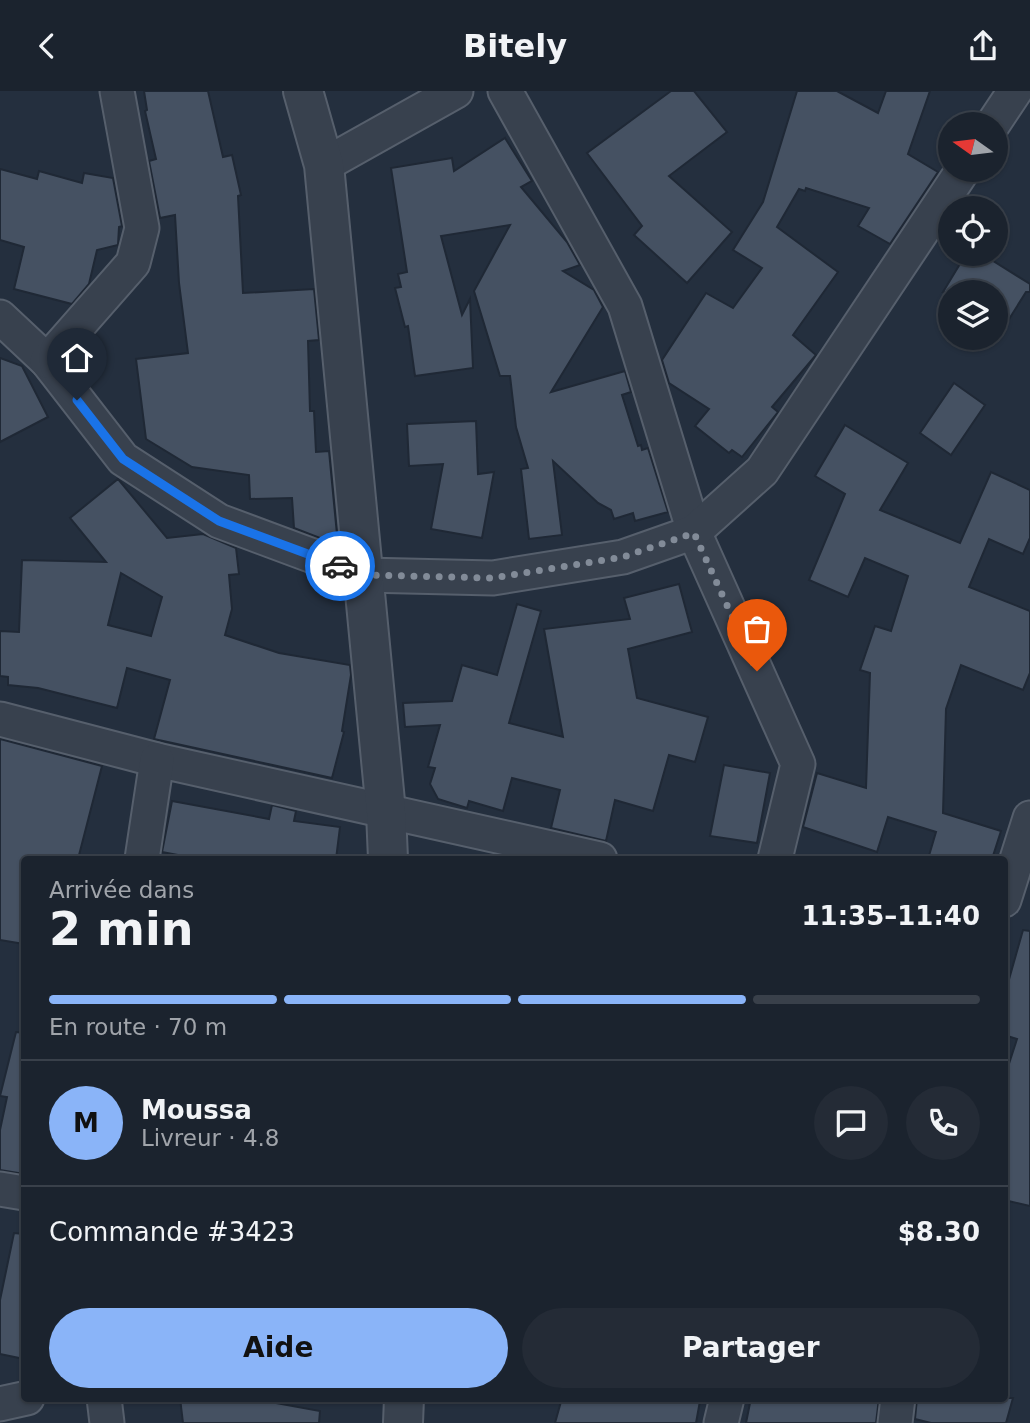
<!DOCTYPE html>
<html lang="fr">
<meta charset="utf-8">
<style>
:root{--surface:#1b232e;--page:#242b36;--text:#f1f3f6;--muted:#a0a4aa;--line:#39404a;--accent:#8ab4f8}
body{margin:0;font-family:"DejaVu Sans",sans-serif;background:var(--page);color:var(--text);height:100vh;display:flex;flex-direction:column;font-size:26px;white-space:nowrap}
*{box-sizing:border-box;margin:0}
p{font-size:23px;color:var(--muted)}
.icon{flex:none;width:38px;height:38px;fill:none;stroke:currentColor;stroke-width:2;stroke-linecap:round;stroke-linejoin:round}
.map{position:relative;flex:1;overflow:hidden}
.drawer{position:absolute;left:21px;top:765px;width:987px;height:546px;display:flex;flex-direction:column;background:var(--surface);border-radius:7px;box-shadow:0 2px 5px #0004,0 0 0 2px var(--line)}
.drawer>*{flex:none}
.needle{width:46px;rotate:284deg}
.controls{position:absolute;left:938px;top:21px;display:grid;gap:14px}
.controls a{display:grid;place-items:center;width:70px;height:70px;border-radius:50%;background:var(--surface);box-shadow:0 2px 5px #0004,0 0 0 2px var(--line);font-size:35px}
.pin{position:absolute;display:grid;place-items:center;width:60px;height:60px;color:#fff;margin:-72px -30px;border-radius:50% 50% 50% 0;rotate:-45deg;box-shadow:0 0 7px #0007}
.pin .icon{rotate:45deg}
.courier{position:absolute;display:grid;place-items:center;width:70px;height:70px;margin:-35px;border:5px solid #1a73e8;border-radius:50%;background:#fff;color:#222;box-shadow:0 2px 9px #0007}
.overview em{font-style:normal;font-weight:600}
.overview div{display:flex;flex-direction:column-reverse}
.overview{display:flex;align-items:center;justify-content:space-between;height:119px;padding:0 28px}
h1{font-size:46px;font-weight:600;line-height:52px}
.bar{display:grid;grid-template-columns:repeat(4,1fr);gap:10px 7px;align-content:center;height:84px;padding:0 28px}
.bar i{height:9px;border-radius:5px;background:var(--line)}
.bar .current{background:var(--accent)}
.bar p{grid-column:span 4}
.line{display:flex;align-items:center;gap:18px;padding:0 28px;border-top:2px solid var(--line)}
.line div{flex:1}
.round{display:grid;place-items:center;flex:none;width:74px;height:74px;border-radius:37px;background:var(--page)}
.action{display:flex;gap:14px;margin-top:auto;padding:14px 28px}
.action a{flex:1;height:80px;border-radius:42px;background:var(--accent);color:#111;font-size:28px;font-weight:600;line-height:80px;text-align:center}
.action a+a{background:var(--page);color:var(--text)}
header{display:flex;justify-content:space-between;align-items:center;height:91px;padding:0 28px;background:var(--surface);font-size:32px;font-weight:600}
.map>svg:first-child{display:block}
.building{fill:#455162;stroke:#1f2835;stroke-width:2;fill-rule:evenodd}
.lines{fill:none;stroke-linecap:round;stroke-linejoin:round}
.minor-casing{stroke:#565f6c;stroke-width:37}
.tertiary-casing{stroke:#565f6c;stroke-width:42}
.minor{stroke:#38414e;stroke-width:33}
.tertiary{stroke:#38414e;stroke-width:38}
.done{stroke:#828b98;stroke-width:7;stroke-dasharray:0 12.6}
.route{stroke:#1a73e8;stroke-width:9}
</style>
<header><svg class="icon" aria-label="back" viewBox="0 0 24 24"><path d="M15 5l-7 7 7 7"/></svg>Bitely<svg class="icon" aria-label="share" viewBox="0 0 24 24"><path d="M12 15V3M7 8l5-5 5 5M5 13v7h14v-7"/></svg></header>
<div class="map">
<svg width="1030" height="1332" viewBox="0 0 1030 1332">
<rect width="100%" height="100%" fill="#242f3e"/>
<!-- building -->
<g class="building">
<polygon points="144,0 208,0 223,66 232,64 241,104 238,105 243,202 314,198 319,249 308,250 310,320 314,320 316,361 329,360 338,454 294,437 292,407 250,408 249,384 192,376 146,348 136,268 188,262 179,192 175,124 160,127 149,70 156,68 145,20 147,19"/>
<polygon points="671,0 694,0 727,41 669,85 732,141 687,192 634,144 642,135 587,62"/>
<polygon points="797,0 837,0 878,22 886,0 930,0 908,63 938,81 890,153 858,135 869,117 806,97 805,100 799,98 777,136 838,181 793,244 816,264 772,316 778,321 742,366 732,359 729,362 695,335 709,318 669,292 662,269 706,202 733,217 762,177 733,159 763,111"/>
<polygon points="505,47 532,90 521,96 567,151 580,174 563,180 594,199 603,216 551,301 625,280 631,301 622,304 638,355 641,354 642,359 648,357 668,421 635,430 633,422 614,428 611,419 598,412 553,370 562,444 529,448 521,378 528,377 516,336 510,285 500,285 474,200 510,134 441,145 462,224 470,208 473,277 415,285 408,235 405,236 395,197 401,196 398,183 407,181 391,77 452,67 454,80"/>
<polygon points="0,78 37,88 39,80 82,92 84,82 113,87 122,135 119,136 118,154 97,159 89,193 72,213 14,198 24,156 0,149"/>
<polygon points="966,163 982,163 1030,193 1030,201 1026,201 996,249 996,201 943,201"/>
<polygon points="0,267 22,275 48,326 0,351"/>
<polygon points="954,292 985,314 951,364 920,342"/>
<polygon points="476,330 478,383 494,381 482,447 431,438 443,373 409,375 407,333"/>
<polygon points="845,334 908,372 880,419 960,452 991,381 1030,399 1030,447 1023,463 989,448 969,496 1030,520 1030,582 1023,599 961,574 946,618 943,722 1001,740 992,768 928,768 936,741 888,726 877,761 803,736 817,682 866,697 870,582 860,579 875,535 891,540 908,485 865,467 848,506 809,489 845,403 815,385"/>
<path d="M 118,388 L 167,447 L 203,443 L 236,457 L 239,483 L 229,484 L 232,518 L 225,544 L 279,562 L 350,574 L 351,584 L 342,640 L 344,641 L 332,687 L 154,648 L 170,589 L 127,577 L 117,617 L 38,597 L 8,594 L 8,586 L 0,585 L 0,540 L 19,541 L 22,469 L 106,471 L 70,427 ZM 121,482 L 162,506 L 151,545 L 108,534 Z"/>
<polygon points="679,493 692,541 628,558 637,607 708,626 695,671 669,664 653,720 615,709 606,750 551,737 560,699 512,687 503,720 469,710 467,717 438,708 430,693 435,677 428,676 440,634 405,636 403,612 452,610 462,574 497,584 517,513 541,520 509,632 563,646 544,538 630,528 624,507"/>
<polygon points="0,648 102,675 78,768 24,768 24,853 0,849"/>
<polygon points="724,674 770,682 757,752 710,745"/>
<polygon points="172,710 269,728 272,714 296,720 294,730 340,736 336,768 199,768 162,761"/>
<polygon points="1023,839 1030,840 1030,1115 1004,1109 1004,988 1017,948 1004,944 1004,906"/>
<polygon points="16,941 24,942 24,1083 0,1079 0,1039 7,1006 0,1005"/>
<polygon points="14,1142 24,1143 24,1268 0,1263 0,1209"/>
<polygon points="180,1307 249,1307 320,1320 319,1332 183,1332"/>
<polygon points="562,1307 688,1307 700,1310 696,1332 555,1332"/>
<polygon points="751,1307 879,1307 876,1332 746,1332"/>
<polygon points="917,1307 1013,1307 1006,1332 931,1332 915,1328"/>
</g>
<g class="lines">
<defs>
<g id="minor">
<polyline points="505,0 625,215 694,441 798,673 775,768"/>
<polyline points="993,33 1015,0"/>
<polyline points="324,74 456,0"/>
<polyline points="0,226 47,270 123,368 219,430 364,484 493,487 623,466 694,441 762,380 963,79"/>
<polyline points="47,270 133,172 142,137 117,0"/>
<polyline points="0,628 157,669 600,768"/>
<polyline points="142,768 157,669"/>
<polyline points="1004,809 1030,727"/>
<polyline points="0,1098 24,1102"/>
<polyline points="104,1307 107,1332"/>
<polyline points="0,1313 27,1307"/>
<polyline points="721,1332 727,1307"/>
<polyline points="895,1332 898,1307"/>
</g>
<g id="tertiary">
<polyline points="303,0 324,74 386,721 388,768"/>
<polyline points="403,1332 404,1307"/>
</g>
</defs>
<!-- minor casing -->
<use href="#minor" class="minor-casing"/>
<!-- tertiary casing -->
<use href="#tertiary" class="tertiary-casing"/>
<!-- minor -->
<use href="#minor" class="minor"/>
<!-- tertiary -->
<use href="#tertiary" class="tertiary"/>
</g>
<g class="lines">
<!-- done -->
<polyline class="done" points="340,475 364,484 493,487 623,466 694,442 757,580"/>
<!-- route -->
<polyline class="route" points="77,309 123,368 219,430 340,475"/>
</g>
</svg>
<div class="controls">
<a><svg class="needle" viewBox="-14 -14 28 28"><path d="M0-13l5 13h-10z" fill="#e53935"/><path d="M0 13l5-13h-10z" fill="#a0a4aa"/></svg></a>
<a><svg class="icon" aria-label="locate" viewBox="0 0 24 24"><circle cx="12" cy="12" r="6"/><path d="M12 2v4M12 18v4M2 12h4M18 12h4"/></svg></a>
<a><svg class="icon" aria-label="layers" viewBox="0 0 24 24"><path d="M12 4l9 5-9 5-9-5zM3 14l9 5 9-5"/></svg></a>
</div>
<div class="pin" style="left:757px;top:580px;background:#ea580c"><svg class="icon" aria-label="bag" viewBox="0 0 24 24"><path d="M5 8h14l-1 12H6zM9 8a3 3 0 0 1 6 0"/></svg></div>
<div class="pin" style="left:77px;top:309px;background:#1f2937"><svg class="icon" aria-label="home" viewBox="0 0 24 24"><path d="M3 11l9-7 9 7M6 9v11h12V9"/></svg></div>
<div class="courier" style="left:340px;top:475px"><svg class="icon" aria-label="car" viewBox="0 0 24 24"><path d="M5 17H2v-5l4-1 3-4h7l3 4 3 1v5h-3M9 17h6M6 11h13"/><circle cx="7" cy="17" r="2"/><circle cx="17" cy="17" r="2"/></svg></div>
<section class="drawer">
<div class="overview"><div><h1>2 min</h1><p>Arrivée dans</p></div><em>11:35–11:40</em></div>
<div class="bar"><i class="current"></i><i class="current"></i><i class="current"></i><i></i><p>En route · 70 m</p></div>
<div class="line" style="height:126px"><b class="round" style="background:var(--accent);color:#111">M</b><div><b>Moussa</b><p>Livreur · 4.8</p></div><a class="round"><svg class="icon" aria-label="chat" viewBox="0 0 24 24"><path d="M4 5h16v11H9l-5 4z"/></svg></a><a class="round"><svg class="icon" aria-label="phone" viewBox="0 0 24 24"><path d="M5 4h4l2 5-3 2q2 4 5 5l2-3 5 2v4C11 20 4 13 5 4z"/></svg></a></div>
<div class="line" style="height:91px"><div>Commande #3423</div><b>$8.30</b></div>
<div class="action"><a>Aide</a><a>Partager</a></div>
</section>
</div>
